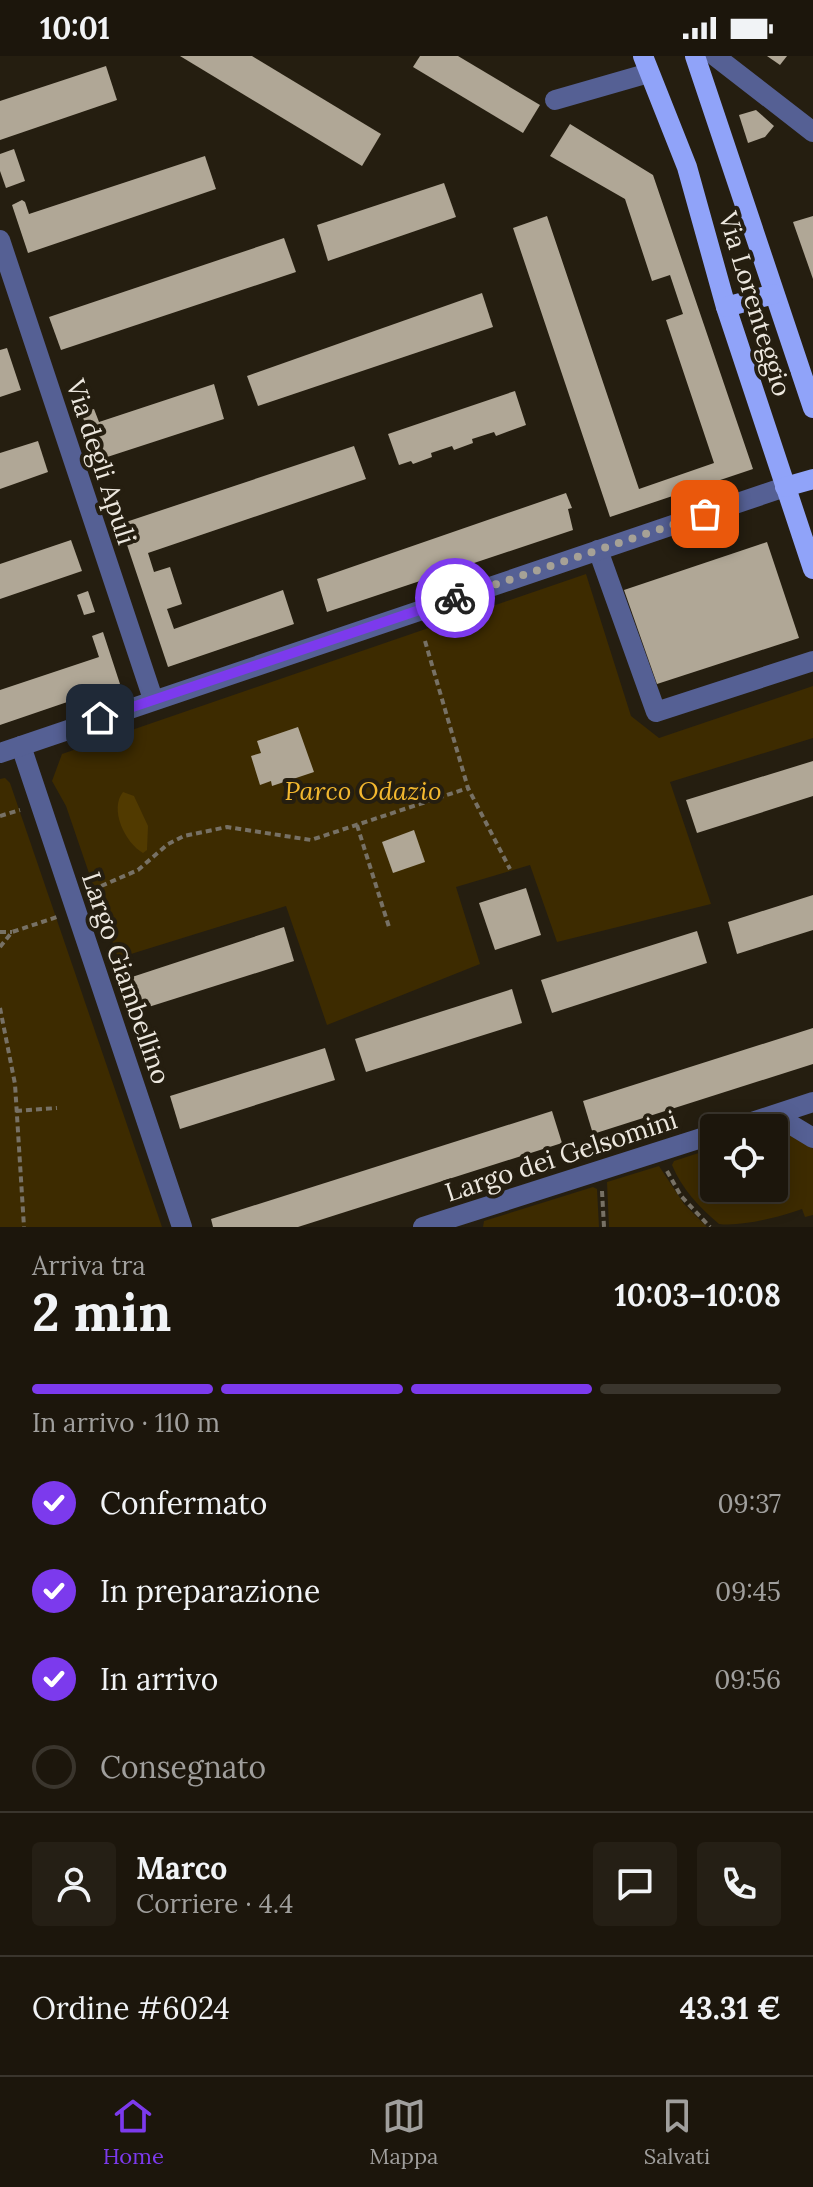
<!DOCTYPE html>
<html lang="it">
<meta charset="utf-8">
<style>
:root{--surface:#1c160c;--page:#251f15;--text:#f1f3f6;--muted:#a09f9d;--line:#3a352d;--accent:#7c3aed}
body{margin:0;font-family:Lora,serif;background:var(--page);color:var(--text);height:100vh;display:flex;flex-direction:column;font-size:30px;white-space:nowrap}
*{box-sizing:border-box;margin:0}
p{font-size:26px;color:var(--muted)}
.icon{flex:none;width:44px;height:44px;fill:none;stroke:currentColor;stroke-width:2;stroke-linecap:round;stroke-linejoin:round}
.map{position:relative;height:1171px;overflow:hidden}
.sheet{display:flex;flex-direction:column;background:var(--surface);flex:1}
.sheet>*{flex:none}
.buttons{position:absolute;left:700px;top:1058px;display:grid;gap:16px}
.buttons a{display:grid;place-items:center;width:88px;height:88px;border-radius:8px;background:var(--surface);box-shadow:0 4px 20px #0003,0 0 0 2px var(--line);font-size:40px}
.pin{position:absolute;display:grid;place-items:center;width:68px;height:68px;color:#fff;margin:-34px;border-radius:16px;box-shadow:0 4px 12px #0006}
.courier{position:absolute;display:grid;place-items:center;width:80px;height:80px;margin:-40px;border:6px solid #7c3aed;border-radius:50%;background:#fff;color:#222;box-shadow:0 2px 10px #0007}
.summary em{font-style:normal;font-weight:700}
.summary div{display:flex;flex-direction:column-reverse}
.summary{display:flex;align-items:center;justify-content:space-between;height:136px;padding:0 32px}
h1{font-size:52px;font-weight:700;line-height:60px}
.bar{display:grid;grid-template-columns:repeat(4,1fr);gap:12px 8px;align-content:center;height:96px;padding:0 32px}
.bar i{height:10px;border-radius:6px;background:var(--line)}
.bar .selected{background:var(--accent)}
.bar p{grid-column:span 4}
.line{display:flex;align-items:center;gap:20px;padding:0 32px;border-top:2px solid var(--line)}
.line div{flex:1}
.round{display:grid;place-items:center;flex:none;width:84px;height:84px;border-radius:8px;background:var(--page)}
ol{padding:0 32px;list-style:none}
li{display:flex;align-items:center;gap:24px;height:88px}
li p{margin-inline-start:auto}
li .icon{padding:8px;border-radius:50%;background:var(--accent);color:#fff;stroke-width:4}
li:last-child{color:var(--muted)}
li i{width:44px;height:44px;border:4px solid var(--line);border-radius:50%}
.status{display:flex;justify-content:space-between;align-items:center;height:56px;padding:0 40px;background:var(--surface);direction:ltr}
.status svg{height:22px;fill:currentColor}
.tabs{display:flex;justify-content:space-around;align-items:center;height:112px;border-top:2px solid var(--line);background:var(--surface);font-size:22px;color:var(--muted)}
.tabs a{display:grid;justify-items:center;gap:4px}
.tabs .selected{color:var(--accent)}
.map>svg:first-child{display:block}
.green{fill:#3d2b00}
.water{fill:#513a00}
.building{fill:#b0a796}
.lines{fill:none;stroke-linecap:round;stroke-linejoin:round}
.path{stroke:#777165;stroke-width:4;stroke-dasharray:6 4;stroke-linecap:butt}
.minor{stroke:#556094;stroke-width:20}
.major{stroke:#90a3f9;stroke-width:20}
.done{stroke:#a6a196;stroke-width:8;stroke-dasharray:0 14.4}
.route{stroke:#7c3aed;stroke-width:10}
.labels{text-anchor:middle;stroke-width:8;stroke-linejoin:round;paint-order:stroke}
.street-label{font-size:26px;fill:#ece7de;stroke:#251e10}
.park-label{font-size:26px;font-style:italic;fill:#f3b82f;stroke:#251e10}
</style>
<div class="status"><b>10:01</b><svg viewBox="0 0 49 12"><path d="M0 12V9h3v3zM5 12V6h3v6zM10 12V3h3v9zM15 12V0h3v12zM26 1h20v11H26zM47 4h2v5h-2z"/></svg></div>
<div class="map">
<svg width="813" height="1171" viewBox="0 0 813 1171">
<rect width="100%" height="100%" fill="#251e10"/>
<!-- green -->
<g class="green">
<polygon points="586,518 631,660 659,682 813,630 813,682 670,726 711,848 557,886 530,809 456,831 480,908 327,969 286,850 118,902 66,750 52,725 62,698"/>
<polygon points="5,722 10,727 162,1171 0,1171 0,723"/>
<path d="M 774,1076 L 792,1079 L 813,1091 L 813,1159 L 805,1161 L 802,1153 C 779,1161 742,1171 719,1168 C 699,1151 682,1133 672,1109 L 674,1105 L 714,1092 L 714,1132 L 774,1132 Z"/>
<polygon points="659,1110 684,1148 707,1171 609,1171 607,1126"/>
<polygon points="593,1131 597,1133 599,1171 483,1171 484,1165"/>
</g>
<!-- water -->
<path class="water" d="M 123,736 L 134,740 L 148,770 L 147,794 L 143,797 C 125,787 109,753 123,736 Z"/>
<!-- building -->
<g class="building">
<polygon points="180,0 252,0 381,78 362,110"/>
<polygon points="420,0 458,0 540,49 523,77 413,11"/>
<polygon points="767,0 787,0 780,9"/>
<polygon points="106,10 117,44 0,84 0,45"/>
<polygon points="756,54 774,70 765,81 748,87 739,59"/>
<polygon points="570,68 653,119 753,413 610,461 513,172 547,160 639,433 714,407 666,264 683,258 670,219 652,225 625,143 550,100"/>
<polygon points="14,93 25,125 6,132 0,115 0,98"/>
<polygon points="205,100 216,133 28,197 12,149 22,144 25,146 29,158"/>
<polygon points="444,127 456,161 328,205 317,169"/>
<polygon points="813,160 813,223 793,166"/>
<polygon points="284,182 296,216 61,294 49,261"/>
<polygon points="482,237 493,271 258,350 247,320"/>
<polygon points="7,292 21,334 0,341 0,294"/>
<polygon points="214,328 224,363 98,404 81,356 94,353 99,366"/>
<polygon points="515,335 526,369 496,380 494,376 472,383 473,387 454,394 452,390 431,397 432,401 413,408 411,405 399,409 388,378"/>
<polygon points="38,385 48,416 0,433 0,397"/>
<polygon points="354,390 366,423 148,497 154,516 170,511 182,548 167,553 174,573 283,534 294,568 168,611 120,468"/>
<polygon points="566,437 572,452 568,453 573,474 327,556 317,523"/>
<polygon points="71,484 82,515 0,543 0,508"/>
<polygon points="767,486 799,582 657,628 624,534"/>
<polygon points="88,535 95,556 84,559 77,539"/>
<polygon points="103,576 120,628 0,669 0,634 99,601 92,580"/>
<polygon points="298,671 314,716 272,730 271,725 260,729 251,700 261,697 257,685"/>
<polygon points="813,705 813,740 697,777 686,744"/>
<polygon points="414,774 425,806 393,817 382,786"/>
<polygon points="526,832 541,879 495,894 479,847"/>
<polygon points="813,839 813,874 737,898 728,866"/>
<polygon points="284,871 294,905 139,954 129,922"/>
<polygon points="697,875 707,907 552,957 541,924"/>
<polygon points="512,933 522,967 366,1016 355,983"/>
<polygon points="813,972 813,1008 593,1078 583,1045"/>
<polygon points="325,992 335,1024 180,1073 170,1040"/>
<polygon points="552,1055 562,1087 298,1171 213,1171 211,1163"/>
</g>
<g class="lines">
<!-- path -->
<g class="path">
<polyline points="425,585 468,732 510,813"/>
<polyline points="0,760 20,754"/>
<polyline points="357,769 389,871"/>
<polyline points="92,834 138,814 168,788 184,780 227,771 311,784 468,732"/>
<polyline points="0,876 12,876"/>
<polyline points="0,891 12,876 57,861"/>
<polyline points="0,952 15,1028 24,1171"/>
<polyline points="16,1055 57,1052"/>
<polyline points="667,1115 681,1140 710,1171"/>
<polyline points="602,1135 604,1171"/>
</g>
<!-- minor -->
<g class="minor">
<polyline points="715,0 813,76"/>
<polyline points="555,44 649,17"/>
<polyline points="0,184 153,643"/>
<polyline points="598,494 656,656 813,605"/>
<polyline points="21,690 182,1171"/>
<polyline points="0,697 785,431"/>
<polyline points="775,1059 813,1082"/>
<polyline points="734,1072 813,1046"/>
<polyline points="423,1171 714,1078"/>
</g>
<!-- major -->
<g class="major">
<polyline points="643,0 687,111 726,251 813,513"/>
<polyline points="695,0 813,352"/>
<polyline points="726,251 774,238"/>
<polyline points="785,431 813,423"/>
</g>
</g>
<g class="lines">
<!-- done -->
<polyline class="done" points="455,542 705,458"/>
<!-- route -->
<polyline class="route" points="100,662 455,542"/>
</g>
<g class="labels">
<!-- street labels -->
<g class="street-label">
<text transform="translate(755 248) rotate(73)" y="9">Via Lorenteggio</text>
<text transform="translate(101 406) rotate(72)" y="9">Via degli Apuli</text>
<text transform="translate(126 922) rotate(71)" y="9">Largo Giambellino</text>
<text transform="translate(561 1100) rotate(-18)" y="9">Largo dei Gelsomini</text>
</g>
<!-- park labels -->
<g class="park-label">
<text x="363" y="744">Parco Odazio</text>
</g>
</g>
</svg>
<div class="buttons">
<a><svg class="icon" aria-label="locate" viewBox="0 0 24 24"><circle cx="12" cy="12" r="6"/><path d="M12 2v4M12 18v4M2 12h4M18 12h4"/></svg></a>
</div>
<div class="pin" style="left:705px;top:458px;background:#ea580c"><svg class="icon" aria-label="bag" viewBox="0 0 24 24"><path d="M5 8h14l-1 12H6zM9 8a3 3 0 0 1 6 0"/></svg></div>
<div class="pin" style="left:100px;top:662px;background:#1f2937"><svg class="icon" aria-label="home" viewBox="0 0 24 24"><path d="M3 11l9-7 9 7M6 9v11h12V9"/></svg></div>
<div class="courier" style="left:455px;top:542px"><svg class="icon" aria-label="bike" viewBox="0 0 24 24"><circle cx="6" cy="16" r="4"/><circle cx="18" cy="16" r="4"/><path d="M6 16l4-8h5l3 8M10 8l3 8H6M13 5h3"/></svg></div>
</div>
<section class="sheet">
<div class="summary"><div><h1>2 min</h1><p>Arriva tra</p></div><em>10:03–10:08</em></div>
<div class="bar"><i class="selected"></i><i class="selected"></i><i class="selected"></i><i></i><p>In arrivo · 110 m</p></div>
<ol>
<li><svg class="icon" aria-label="check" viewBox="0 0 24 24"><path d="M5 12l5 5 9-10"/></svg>Confermato<p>09:37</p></li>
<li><svg class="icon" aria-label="check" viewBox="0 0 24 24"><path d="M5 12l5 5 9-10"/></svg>In preparazione<p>09:45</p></li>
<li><svg class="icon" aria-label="check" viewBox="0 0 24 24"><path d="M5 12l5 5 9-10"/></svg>In arrivo<p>09:56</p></li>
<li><i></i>Consegnato</li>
</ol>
<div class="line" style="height:144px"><a class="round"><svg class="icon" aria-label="person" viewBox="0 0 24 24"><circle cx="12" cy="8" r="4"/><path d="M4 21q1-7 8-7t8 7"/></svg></a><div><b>Marco</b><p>Corriere · 4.4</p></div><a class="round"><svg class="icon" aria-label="chat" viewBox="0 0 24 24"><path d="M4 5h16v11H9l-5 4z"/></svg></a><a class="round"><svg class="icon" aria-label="phone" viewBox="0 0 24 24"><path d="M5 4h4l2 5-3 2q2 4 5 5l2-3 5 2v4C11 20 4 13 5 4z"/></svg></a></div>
<div class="line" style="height:104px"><div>Ordine #6024</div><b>43.31 €</b></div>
</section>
<nav class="tabs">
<a class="selected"><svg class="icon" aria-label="home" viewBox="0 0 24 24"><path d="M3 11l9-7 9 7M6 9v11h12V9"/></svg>Home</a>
<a><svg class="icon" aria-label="map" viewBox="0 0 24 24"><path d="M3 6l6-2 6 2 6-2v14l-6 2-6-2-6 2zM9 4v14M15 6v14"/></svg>Mappa</a>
<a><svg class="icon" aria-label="saved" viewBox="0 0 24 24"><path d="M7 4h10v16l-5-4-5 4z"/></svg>Salvati</a>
</nav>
